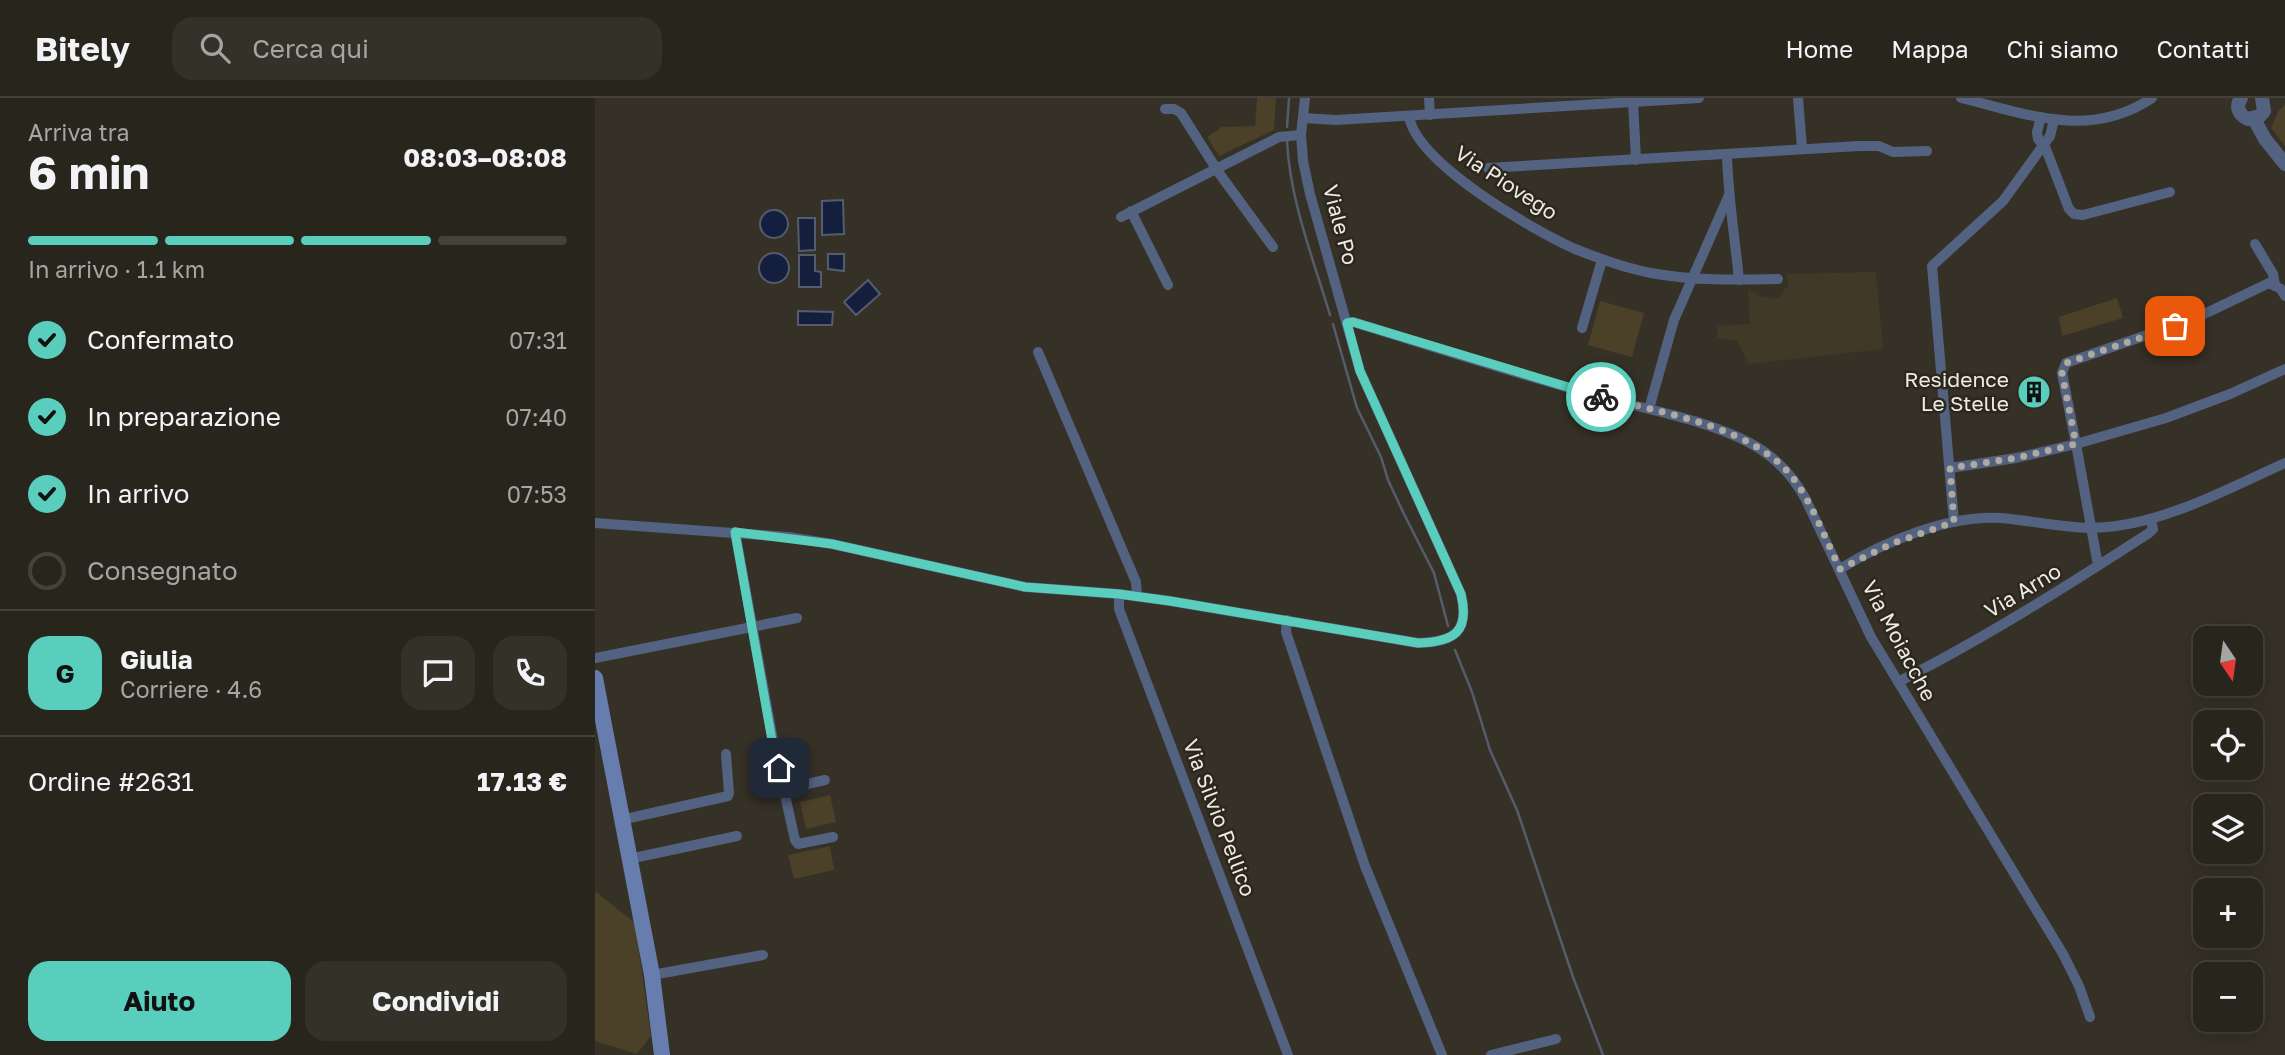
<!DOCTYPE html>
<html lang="it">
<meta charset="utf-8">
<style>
:root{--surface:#28251c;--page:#343129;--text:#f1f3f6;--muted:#a5a5a3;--line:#44423b;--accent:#5acebd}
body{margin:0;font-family:"Golos Text",sans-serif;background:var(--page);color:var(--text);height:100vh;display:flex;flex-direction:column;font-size:26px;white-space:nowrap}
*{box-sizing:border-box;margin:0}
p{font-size:23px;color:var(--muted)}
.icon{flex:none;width:38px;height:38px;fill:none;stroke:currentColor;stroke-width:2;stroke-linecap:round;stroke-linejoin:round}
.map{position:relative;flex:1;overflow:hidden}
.details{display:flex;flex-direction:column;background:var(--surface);width:595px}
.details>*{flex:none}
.needle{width:46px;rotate:167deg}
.controls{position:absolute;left:1598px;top:528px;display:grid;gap:14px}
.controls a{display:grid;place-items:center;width:70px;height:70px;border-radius:14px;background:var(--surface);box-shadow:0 4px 18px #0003,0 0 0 2px var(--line);font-size:35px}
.pin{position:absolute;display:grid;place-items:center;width:60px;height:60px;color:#fff;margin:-30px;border-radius:14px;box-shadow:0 4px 10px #0006}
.courier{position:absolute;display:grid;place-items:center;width:70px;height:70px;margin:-35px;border:5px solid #5acebd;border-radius:50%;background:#fff;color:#222;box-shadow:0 2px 9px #0007}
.summary em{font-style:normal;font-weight:700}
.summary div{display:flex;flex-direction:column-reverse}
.summary{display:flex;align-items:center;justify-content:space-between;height:119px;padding:0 28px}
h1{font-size:46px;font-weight:700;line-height:52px}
.bar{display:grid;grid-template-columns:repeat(4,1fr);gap:10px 7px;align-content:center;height:84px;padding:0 28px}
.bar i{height:9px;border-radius:5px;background:var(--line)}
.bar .current{background:var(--accent)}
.bar p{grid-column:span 4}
.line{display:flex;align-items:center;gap:18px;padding:0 28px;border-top:2px solid var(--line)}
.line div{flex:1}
.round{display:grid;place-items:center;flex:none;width:74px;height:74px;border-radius:21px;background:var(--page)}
ol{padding:0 28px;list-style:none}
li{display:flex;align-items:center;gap:21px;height:77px}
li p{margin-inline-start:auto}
li .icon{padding:7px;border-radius:50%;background:var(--accent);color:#111;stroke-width:4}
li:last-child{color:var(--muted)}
li i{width:38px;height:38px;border:4px solid var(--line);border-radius:50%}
.action{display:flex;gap:14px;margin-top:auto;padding:14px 28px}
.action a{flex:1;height:80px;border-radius:21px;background:var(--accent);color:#111;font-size:28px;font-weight:700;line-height:80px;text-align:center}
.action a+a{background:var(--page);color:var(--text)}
header{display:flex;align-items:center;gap:42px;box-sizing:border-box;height:98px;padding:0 35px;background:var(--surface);border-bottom:2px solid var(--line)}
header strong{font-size:33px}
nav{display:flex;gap:38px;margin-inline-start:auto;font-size:24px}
.search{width:490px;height:63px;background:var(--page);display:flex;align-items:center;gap:18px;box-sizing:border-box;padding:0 24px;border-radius:21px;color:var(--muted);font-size:26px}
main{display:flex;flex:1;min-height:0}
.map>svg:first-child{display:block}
.built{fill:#403928}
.green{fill:#4b4028}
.water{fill:#131f3c;stroke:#555c6e;stroke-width:2}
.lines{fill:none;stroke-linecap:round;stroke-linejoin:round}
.stream{stroke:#555c6e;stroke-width:2.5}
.minor{stroke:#546281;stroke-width:10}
.tertiary{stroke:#546281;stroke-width:14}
.secondary{stroke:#677dae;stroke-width:16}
.done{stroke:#aeaaa2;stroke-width:7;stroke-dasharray:0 12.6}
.route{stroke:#5acebd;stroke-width:9}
.labels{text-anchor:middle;stroke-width:5;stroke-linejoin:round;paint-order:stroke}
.street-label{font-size:21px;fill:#eeebe4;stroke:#2b271d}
.poi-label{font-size:21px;fill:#eeebe4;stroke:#2b271d;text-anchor:end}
</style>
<header>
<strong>Bitely</strong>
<div class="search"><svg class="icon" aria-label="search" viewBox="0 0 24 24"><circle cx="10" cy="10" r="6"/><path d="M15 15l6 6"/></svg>Cerca qui</div>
<nav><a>Home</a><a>Mappa</a><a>Chi siamo</a><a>Contatti</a></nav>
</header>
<main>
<section class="details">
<div class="summary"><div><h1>6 min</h1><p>Arriva tra</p></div><em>08:03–08:08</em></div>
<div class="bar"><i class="current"></i><i class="current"></i><i class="current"></i><i></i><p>In arrivo · 1.1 km</p></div>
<ol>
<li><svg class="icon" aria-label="check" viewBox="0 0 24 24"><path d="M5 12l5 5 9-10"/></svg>Confermato<p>07:31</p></li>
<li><svg class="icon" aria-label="check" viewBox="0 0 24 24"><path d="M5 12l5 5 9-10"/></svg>In preparazione<p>07:40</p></li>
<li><svg class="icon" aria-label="check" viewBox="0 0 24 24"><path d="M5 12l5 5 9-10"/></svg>In arrivo<p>07:53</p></li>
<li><i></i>Consegnato</li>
</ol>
<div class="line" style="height:126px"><b class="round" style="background:var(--accent);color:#111">G</b><div><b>Giulia</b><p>Corriere · 4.6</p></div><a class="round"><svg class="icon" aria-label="chat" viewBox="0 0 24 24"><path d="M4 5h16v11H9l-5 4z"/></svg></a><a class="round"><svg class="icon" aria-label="phone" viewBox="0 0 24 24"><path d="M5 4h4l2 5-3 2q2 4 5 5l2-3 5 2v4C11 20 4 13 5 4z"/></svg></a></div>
<div class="line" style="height:91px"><div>Ordine #2631</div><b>17.13 €</b></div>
<div class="action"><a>Aiuto</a><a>Condividi</a></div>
</section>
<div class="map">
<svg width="1690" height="957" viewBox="0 0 1690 957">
<rect width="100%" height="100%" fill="#363126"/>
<!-- built -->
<polygon class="built" points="1281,174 1288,251 1154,266 1142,243 1122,240 1123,228 1155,226 1153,190 1164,198 1180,201 1187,197 1189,191 1193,190 1192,176"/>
<!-- green -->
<g class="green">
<polygon points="662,0 681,0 679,32 624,58 612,39 627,29 660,28"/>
<polygon points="1690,6 1690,48 1676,30 1683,14"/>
<polygon points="1522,200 1528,220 1467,238 1464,219"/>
<polygon points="1005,203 1049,215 1037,259 993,247"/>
<polygon points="235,697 241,724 211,731 205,704"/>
<polygon points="235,748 239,772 199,781 193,757"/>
<polygon points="0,793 40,825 56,938 42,956 0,943"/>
</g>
<!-- water -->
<g class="water">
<polygon points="248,102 249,136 227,137 227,103"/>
<circle cx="179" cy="126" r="14"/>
<polygon points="203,120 220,120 220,152 204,153"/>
<circle cx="179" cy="170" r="15"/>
<polygon points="233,156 249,156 249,173 233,171"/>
<polygon points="204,157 220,157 220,173 226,174 226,189 204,189"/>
<polygon points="273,182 285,196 261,217 249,204"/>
<polygon points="203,213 238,214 237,227 203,227"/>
</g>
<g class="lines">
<!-- stream -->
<g class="stream">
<polyline points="692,29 694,0"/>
<path d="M 692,43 C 695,103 718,160 735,217"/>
<polyline points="738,226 762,310 786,359 793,382 809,416 839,475 853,528"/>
<polyline points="860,552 877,594 895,652 922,712 978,879 1008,957"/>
</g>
<!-- minor -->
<g class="minor">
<polyline points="834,0 835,17"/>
<polyline points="1203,0 1207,50"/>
<path d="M 1366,0 C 1433,16 1494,42 1557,0"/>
<polyline points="1038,3 1041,62"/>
<polyline points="570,11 579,11 586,15 624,75 678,149"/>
<path d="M 814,18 C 821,65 938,132 980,151 C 1005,161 1030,170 1056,175 C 1099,183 1140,182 1183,181"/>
<polyline points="1446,19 1442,34 1443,41 1451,51 1474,111 1479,116 1488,117 1575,94"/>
<polyline points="708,20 741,22 1104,0"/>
<path d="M 1132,57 C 1133,99 1140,140 1144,182"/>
<polyline points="893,70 1264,48 1284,48 1298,54 1332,53"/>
<polyline points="536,113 573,187"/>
<polyline points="526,119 684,39 706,37"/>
<polyline points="1660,146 1678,176 1680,187"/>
<path d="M 752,225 L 758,224 C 836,248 914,273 992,295 C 1046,311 1105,319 1155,345 C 1179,358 1197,376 1210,400 L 1276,539 L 1468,856 L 1484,888 L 1495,919"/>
<polyline points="987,230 1007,162"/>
<polyline points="443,254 535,470 541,484 542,498"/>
<polyline points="1054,311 1079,222 1134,97"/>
<polyline points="1355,370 1421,360 1481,346 1467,275 1471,265 1601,220 1674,185 1686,191 1690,198"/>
<polyline points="1359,424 1337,168 1408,103 1455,38 1459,22"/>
<path d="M 0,425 L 193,439 L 237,446 L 430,489 L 524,496 L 575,503 L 823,545 C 859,544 875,534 866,496 L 765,273 L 715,96 L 708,63 L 706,37 L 710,0"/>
<polyline points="140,434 179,648 200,742 203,746 238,739"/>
<polyline points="1502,462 1481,346 1571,320 1635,296 1690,271"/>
<path d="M 1245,471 C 1288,444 1353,417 1405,420 C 1444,423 1482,434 1521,428 C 1580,420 1636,389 1690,365"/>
<polyline points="524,496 524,511 693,957"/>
<polyline points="692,522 691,534 770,768 847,957"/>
<polyline points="0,560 202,520"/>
<path d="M 1303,584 C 1390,540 1472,488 1554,435 L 1558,431 L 1556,422"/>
<polyline points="190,691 230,682"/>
<polyline points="26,722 133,698 134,695 131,656"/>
<polyline points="34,761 142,738"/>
<polyline points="57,877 168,857"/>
<polyline points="896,957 961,941"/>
</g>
<!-- tertiary -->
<g class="tertiary">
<path d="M 1646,0 C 1640,9 1644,17 1653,21 L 1665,18 L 1669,13 L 1667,0"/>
<polyline points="1659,21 1670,41 1690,66"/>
</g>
<!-- secondary -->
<polyline class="secondary" points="0,580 57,877 67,957"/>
</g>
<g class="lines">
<!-- done -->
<path class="done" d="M 1006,299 C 1067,315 1163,329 1201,384 C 1219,410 1231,442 1245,471 L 1296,446 L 1359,424 L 1355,370 L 1421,360 L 1481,346 L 1467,275 L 1471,265 L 1580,228"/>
<!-- route -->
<path class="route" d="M 184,670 L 178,648 L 140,434 L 237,446 L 430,489 L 524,496 L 575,503 L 823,545 C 859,544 875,534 866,496 L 765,273 L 752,225 L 758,224 L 1006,299"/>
</g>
<!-- icons -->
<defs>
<symbol id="building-disc" viewBox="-11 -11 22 22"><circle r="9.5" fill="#5acebd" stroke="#2b271d"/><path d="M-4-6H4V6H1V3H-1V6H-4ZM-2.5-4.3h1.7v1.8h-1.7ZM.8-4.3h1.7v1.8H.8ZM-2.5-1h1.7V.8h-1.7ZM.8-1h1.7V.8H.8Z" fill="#111"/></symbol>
</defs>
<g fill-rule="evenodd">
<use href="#building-disc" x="1420" y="275" width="38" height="38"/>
</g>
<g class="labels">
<!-- street labels -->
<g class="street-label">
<text transform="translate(911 85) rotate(33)" y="7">Via Piovego</text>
<text transform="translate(745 127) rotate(75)" y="7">Viale Po</text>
<text transform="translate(1428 493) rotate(-31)" y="7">Via Arno</text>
<text transform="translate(1304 543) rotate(62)" y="7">Via Moiacche</text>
<text transform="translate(624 720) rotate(69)" y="7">Via Silvio Pellico</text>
</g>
<!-- poi labels -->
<g class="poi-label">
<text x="1414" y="289">Residence<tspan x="1414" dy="24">Le Stelle</tspan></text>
</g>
</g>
</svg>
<div class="controls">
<a><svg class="needle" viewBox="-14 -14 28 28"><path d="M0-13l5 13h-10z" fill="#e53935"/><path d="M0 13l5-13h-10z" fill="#a5a5a3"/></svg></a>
<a><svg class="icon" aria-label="locate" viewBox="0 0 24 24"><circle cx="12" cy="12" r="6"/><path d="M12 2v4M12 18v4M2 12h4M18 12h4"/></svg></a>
<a><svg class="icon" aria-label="layers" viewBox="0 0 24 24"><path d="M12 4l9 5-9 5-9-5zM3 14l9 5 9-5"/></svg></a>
<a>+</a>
<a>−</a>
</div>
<div class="pin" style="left:1580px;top:228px;background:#ea580c"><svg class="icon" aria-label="bag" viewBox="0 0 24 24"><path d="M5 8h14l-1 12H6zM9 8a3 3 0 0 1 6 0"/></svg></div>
<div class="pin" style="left:184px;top:670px;background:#1f2937"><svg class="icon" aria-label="home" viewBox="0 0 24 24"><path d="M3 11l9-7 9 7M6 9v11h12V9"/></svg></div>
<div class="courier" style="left:1006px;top:299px"><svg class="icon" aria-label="bike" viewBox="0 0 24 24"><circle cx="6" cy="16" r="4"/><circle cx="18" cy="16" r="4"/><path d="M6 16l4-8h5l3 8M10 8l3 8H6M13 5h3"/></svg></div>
</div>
</main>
